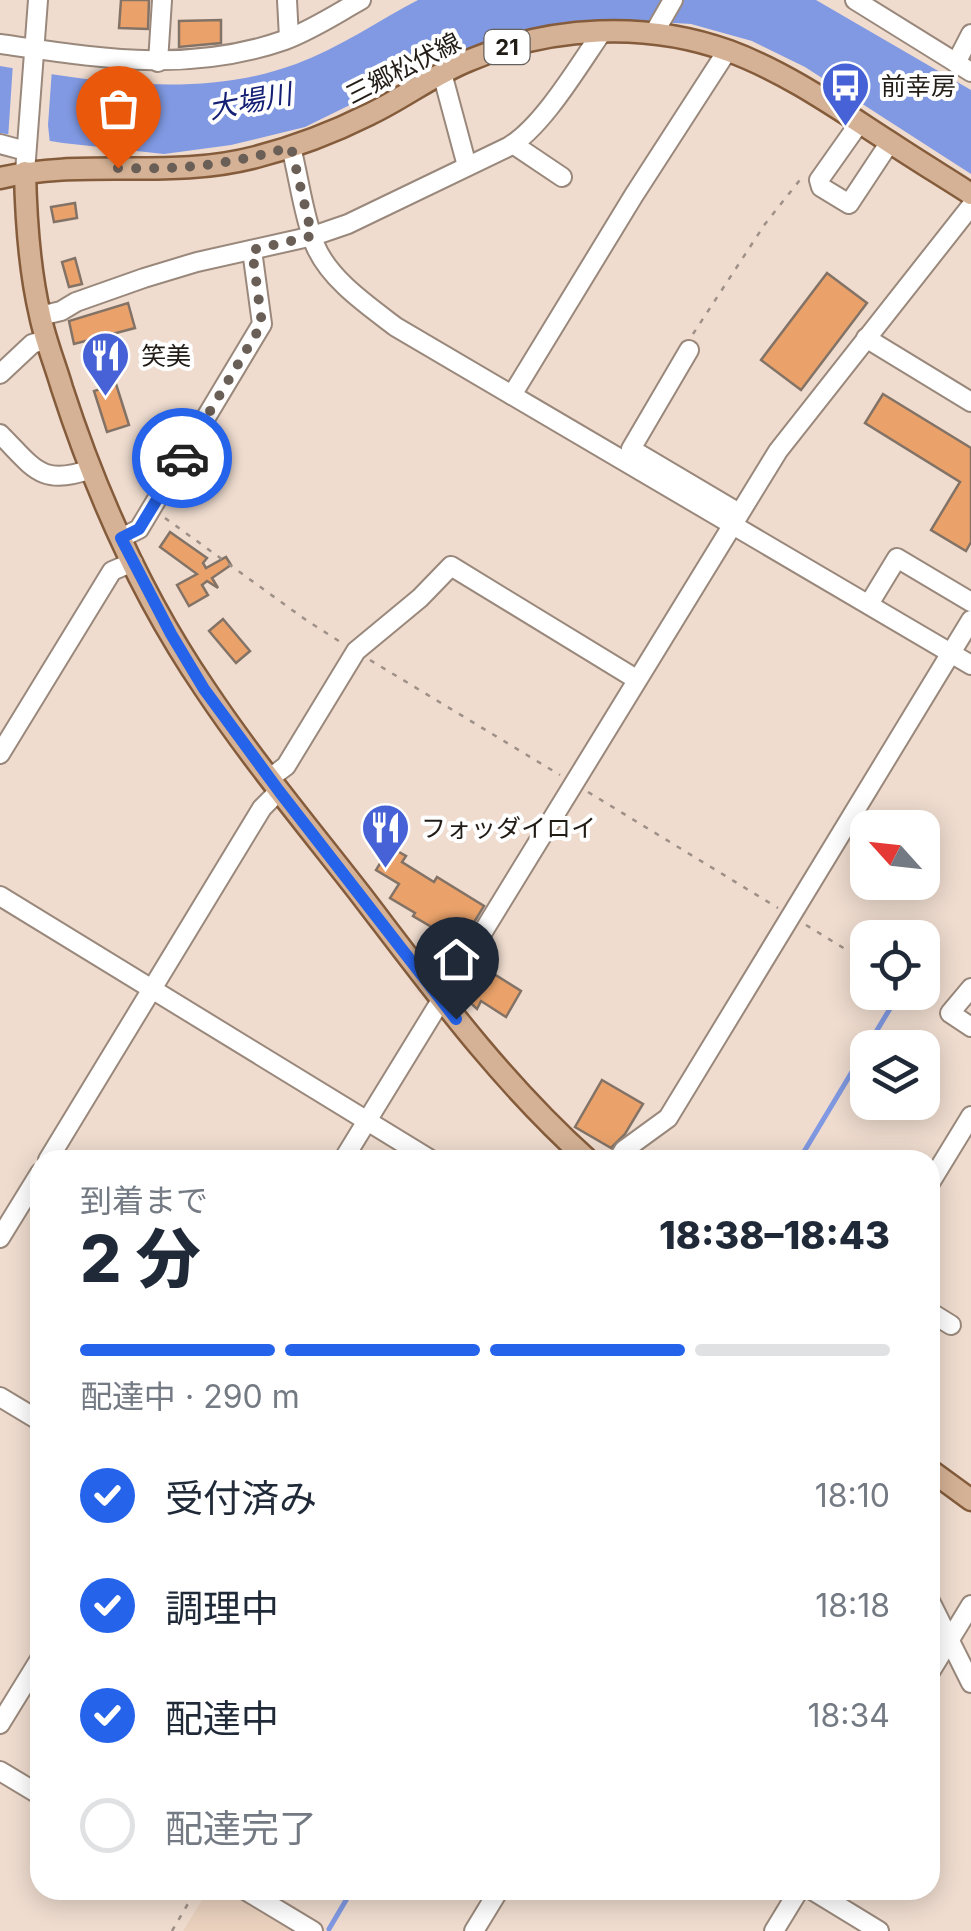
<!DOCTYPE html>
<html lang="ja">
<meta charset="utf-8">
<style>
:root{--surface:#fff;--page:#f2f2f3;--text:#1f2937;--muted:#747a83;--line:#e0e1e3;--accent:#2563eb}
body{margin:0;font-family:Inter,"Noto Sans JP",sans-serif;background:var(--page);color:var(--text);height:100vh;display:flex;flex-direction:column;font-size:38px;white-space:nowrap}
*{box-sizing:border-box;margin:0}
p{font-size:32px;color:var(--muted)}
.icon{flex:none;width:55px;height:55px;fill:none;stroke:currentColor;stroke-width:2;stroke-linecap:round;stroke-linejoin:round}
.map{position:relative;flex:1;overflow:hidden}
.sheet{position:absolute;left:30px;top:1150px;width:910px;height:750px;display:flex;flex-direction:column;background:var(--surface);border-radius:30px;box-shadow:0 5px 25px #0003}
.sheet>*{flex:none}
.needle{width:65px;rotate:297deg}
.buttons{position:absolute;left:850px;top:810px;display:grid;gap:20px}
.buttons a{display:grid;place-items:center;width:90px;height:90px;border-radius:20px;background:var(--surface);box-shadow:0 5px 25px #0003;font-size:50px}
.pin{position:absolute;display:grid;place-items:center;width:85px;height:85px;color:#fff;margin:-102px -42px;border-radius:50% 50% 50% 0;rotate:-45deg;box-shadow:0 0 10px #0007}
.pin .icon{rotate:45deg}
.courier{position:absolute;display:grid;place-items:center;width:100px;height:100px;margin:-50px;border:8px solid #2563eb;border-radius:50%;background:#fff;color:#222;box-shadow:0 2px 12px #0007}
.head em{font-style:normal;font-weight:800}
.head div{display:flex;flex-direction:column-reverse}
.head{display:flex;align-items:center;justify-content:space-between;height:170px;padding:0 50px}
h1{font-size:65px;font-weight:800;line-height:75px}
.bar{display:grid;grid-template-columns:repeat(4,1fr);gap:15px 10px;align-content:center;height:120px;padding:0 50px}
.bar i{height:12px;border-radius:8px;background:var(--line)}
.bar .active{background:var(--accent)}
.bar p{grid-column:span 4}
ol{padding:0 50px;list-style:none}
li{display:flex;align-items:center;gap:30px;height:110px}
li p{margin-inline-start:auto}
li .icon{padding:10px;border-radius:50%;background:var(--accent);color:#fff;stroke-width:4}
li:last-child{color:var(--muted)}
li i{width:55px;height:55px;border:5px solid var(--line);border-radius:50%}
.map>svg:first-child{display:block}
.built{fill:#ead1be}
.water{fill:#8099e2}
.pier{fill:#efdccf}
.lines{fill:none;stroke-linecap:round;stroke-linejoin:round}
.stream{stroke:#8099e2;stroke-width:5}
.building{fill:#eaa26a;stroke:#837367;stroke-width:2.5}
.minor-casing{stroke:#99887b;stroke-width:22}
.major-casing{stroke:#845c3b;stroke-width:25}
.path{stroke:#9e9087;stroke-width:2.5;stroke-dasharray:5 8;stroke-linecap:butt}
.minor{stroke:#fff;stroke-width:18}
.major{stroke:#d5b295;stroke-width:20}
.done{stroke:#6a5f57;stroke-width:10;stroke-dasharray:0 18}
.route{stroke:#2563eb;stroke-width:12}
.labels{text-anchor:middle;stroke-width:8;stroke-linejoin:round;paint-order:stroke}
.shield{fill:#fff;stroke:#64605d;stroke-width:2.5}
.shield-label{font-size:22px;font-weight:bold;fill:#221c17}
.street-label{font-size:25px;fill:#221c17;stroke:#fff}
.poi-label{font-size:25px;fill:#221c17;stroke:#fff;text-anchor:start}
.water-label{font-size:28px;font-style:italic;fill:#152074;stroke:#fff}
</style>
<div class="map">
<svg width="971" height="1931" viewBox="0 0 971 1931">
<rect width="100%" height="100%" fill="#efdccf"/>
<!-- built -->
<polygon class="built" points="208,1890 231,1890 299,1931 183,1931"/>
<!-- water -->
<path class="water" d="M 418,0 L 816,0 L 971,90 L 971,174 L 805,67 L 752,41 L 691,24 L 610,19 L 518,30 L 456,53 L 305,127 L 231,145 L 164,154 L 63,143 L 0,133 L 0,66 C 96,82 201,99 296,64 C 339,48 378,21 418,0 Z"/>
<!-- pier -->
<polygon class="pier" points="13,63 52,69 48,125 50,144 8,139"/>
<g class="lines">
<!-- stream -->
<g class="stream">
<polyline points="922,956 935,935"/>
<polyline points="799,1160 900,992"/>
<polyline points="329,1929 352,1890"/>
</g>
</g>
<!-- building -->
<g class="building">
<polygon points="121,0 149,0 148,29 119,28"/>
<polygon points="221,20 221,43 179,47 179,21"/>
<polygon points="75,203 77,218 54,222 51,207"/>
<polygon points="75,258 82,284 69,287 62,262"/>
<polygon points="827,273 867,303 801,390 761,360"/>
<polygon points="128,303 135,328 74,344 69,321"/>
<polygon points="116,384 129,425 107,432 94,391"/>
<polygon points="883,394 971,448 971,542 966,551 931,530 960,482 865,423"/>
<polygon points="170,532 207,558 203,563 206,568 226,557 231,565 212,578 218,588 207,581 202,585 208,595 189,606 177,585 197,574 160,547"/>
<polygon points="223,619 250,651 236,663 209,631"/>
<polygon points="390,847 406,856 402,862 434,882 437,877 484,906 456,952 440,943 445,935 413,916 415,913 390,898 399,884 376,870"/>
<polygon points="478,964 521,991 506,1017 481,1001 477,1009 460,993"/>
<polygon points="602,1080 643,1104 625,1134 611,1148 575,1127"/>
</g>
<g class="lines">
<defs>
<g id="minor">
<polyline points="287,0 289,38"/>
<polyline points="855,0 971,72"/>
<polyline points="654,33 673,0"/>
<path d="M 0,44 C 99,58 188,74 285,40 C 312,30 336,14 361,0"/>
<polyline points="158,62 162,0"/>
<polyline points="956,63 971,34"/>
<polyline points="442,73 467,166"/>
<polyline points="860,122 819,180 821,187 849,204 890,142"/>
<polyline points="0,144 26,151"/>
<polyline points="513,144 562,177"/>
<path d="M 291,147 C 299,178 303,214 315,245 C 329,279 367,305 396,327 L 971,665"/>
<polyline points="25,172 38,0"/>
<path d="M 40,316 L 61,311 L 76,302 L 144,278 L 197,262 L 313,236 L 348,224 L 508,147 C 542,128 579,65 602,32"/>
<polyline points="866,338 971,402"/>
<polyline points="689,350 631,449 739,513"/>
<polyline points="0,374 32,344 47,339"/>
<polyline points="512,395 634,195 727,51"/>
<path d="M 0,434 C 34,468 41,487 91,469"/>
<polyline points="121,538 139,529 262,324 252,250"/>
<polyline points="869,604 897,558 971,602"/>
<polyline points="0,754 112,571 133,562"/>
<polyline points="270,778 286,766 356,651 420,598 451,566 636,679"/>
<polyline points="0,896 431,1160"/>
<polyline points="971,988 950,1013 971,1027"/>
<polyline points="48,1160 262,808 279,791"/>
<polyline points="343,1160 778,451 971,206"/>
<polyline points="618,1160 624,1150 668,1118 971,620"/>
<polyline points="930,1183 971,1116"/>
<polyline points="0,1238 40,1173"/>
<polyline points="930,1312 951,1325"/>
<polyline points="0,1397 40,1421"/>
<polyline points="930,1601 971,1683"/>
<polyline points="930,1672 971,1605"/>
<polyline points="0,1724 40,1659"/>
<polyline points="0,1771 40,1795"/>
<polyline points="245,1890 313,1931"/>
<polyline points="812,1890 879,1931"/>
<polyline points="474,1931 499,1890"/>
<polyline points="774,1931 799,1890"/>
</g>
<g id="major">
<path d="M 25,172 C 26,220 29,268 40,315 C 45,340 55,364 62,388 C 96,493 143,598 205,689 C 253,761 308,827 361,895 C 433,989 499,1080 588,1160"/>
<path d="M 0,178 C 86,158 169,180 256,157 C 295,147 334,132 370,114 C 404,98 434,74 470,60 C 551,26 646,21 729,51 C 786,72 837,108 888,141 C 915,159 943,176 971,194"/>
<polyline points="930,1470 971,1500"/>
</g>
</defs>
<!-- minor casing -->
<use href="#minor" class="minor-casing"/>
<!-- major casing -->
<use href="#major" class="major-casing"/>
<!-- path -->
<g class="path">
<polyline points="693,334 765,224 803,176"/>
<polyline points="165,518 306,620 342,643"/>
<polyline points="370,660 560,775"/>
<polyline points="588,792 778,908"/>
<polyline points="806,925 868,963"/>
<polyline points="916,992 936,1005"/>
<polyline points="172,1931 196,1890"/>
</g>
<!-- minor -->
<use href="#minor" class="minor"/>
<!-- major -->
<use href="#major" class="major"/>
</g>
<g class="lines">
<!-- done -->
<path class="done" d="M 118,168 C 184,170 227,165 291,147 L 312,236 L 252,250 L 262,324 L 182,458"/>
<!-- route -->
<polyline class="route" points="182,458 139,529 121,538 171,634 204,689 279,791 456,1019"/>
</g>
<!-- icons -->
<defs>
<symbol id="bus-pin" viewBox="-11 -11 22 30"><path d="M0 17L-7.5 6A9.5 9.5 0 1 1 7.5 6Z" fill="#4662d6" stroke="#fff"/><path d="M-5-6H5V4H4V6H2V4H-2V6H-4V4H-5ZM-3.5-4V0h7V-4ZM-3.5 1.2v1.5H-2V1.2ZM2 1.2v1.5H3.5V1.2Z" fill="#fff"/></symbol>
<symbol id="restaurant-pin" viewBox="-11 -11 22 30"><path d="M0 17L-7.5 6A9.5 9.5 0 1 1 7.5 6Z" fill="#4662d6" stroke="#fff"/><path d="M-5-6h1v4h1v-4h1v4h1v-4h1v5L-1.5 .5V6h-2V.5L-5-1ZM5-6V6H3V1.5H1.5Q1.5-4 5-6Z" fill="#fff"/></symbol>
</defs>
<g fill-rule="evenodd">
<use href="#bus-pin" x="818" y="58" width="55" height="75"/>
<use href="#restaurant-pin" x="78" y="328" width="55" height="75"/>
<use href="#restaurant-pin" x="358" y="800" width="55" height="75"/>
</g>
<g class="labels">
<!-- shield labels -->
<rect class="shield" x="484.5" y="30" width="45" height="34" rx="8"/>
<g class="shield-label">
<text x="507" y="55">21</text>
</g>
<!-- street labels -->
<g class="street-label">
<text transform="translate(403 68) rotate(-27)" y="9">三郷松伏線</text>
</g>
<!-- poi labels -->
<g class="poi-label">
<text x="881" y="95">前幸房</text>
<text x="141" y="365">笑美</text>
<text x="421" y="837">フォッダイロイ</text>
</g>
<!-- water labels -->
<g class="water-label">
<text transform="translate(250 101) rotate(-11)" y="10">大場川</text>
</g>
</g>
</svg>
<div class="buttons">
<a><svg class="needle" viewBox="-14 -14 28 28"><path d="M0-13l5 13h-10z" fill="#e53935"/><path d="M0 13l5-13h-10z" fill="#747a83"/></svg></a>
<a><svg class="icon" aria-label="locate" viewBox="0 0 24 24"><circle cx="12" cy="12" r="6"/><path d="M12 2v4M12 18v4M2 12h4M18 12h4"/></svg></a>
<a><svg class="icon" aria-label="layers" viewBox="0 0 24 24"><path d="M12 4l9 5-9 5-9-5zM3 14l9 5 9-5"/></svg></a>
</div>
<div class="pin" style="left:118px;top:168px;background:#ea580c"><svg class="icon" aria-label="bag" viewBox="0 0 24 24"><path d="M5 8h14l-1 12H6zM9 8a3 3 0 0 1 6 0"/></svg></div>
<div class="pin" style="left:456px;top:1019px;background:#1f2937"><svg class="icon" aria-label="home" viewBox="0 0 24 24"><path d="M3 11l9-7 9 7M6 9v11h12V9"/></svg></div>
<div class="courier" style="left:182px;top:458px"><svg class="icon" aria-label="car" viewBox="0 0 24 24"><path d="M5 17H2v-5l4-1 3-4h7l3 4 3 1v5h-3M9 17h6M6 11h13"/><circle cx="7" cy="17" r="2"/><circle cx="17" cy="17" r="2"/></svg></div>
<section class="sheet">
<div class="head"><div><h1>2 分</h1><p>到着まで</p></div><em>18:38–18:43</em></div>
<div class="bar"><i class="active"></i><i class="active"></i><i class="active"></i><i></i><p>配達中 · 290 m</p></div>
<ol>
<li><svg class="icon" aria-label="check" viewBox="0 0 24 24"><path d="M5 12l5 5 9-10"/></svg>受付済み<p>18:10</p></li>
<li><svg class="icon" aria-label="check" viewBox="0 0 24 24"><path d="M5 12l5 5 9-10"/></svg>調理中<p>18:18</p></li>
<li><svg class="icon" aria-label="check" viewBox="0 0 24 24"><path d="M5 12l5 5 9-10"/></svg>配達中<p>18:34</p></li>
<li><i></i>配達完了</li>
</ol>
</section>
</div>
